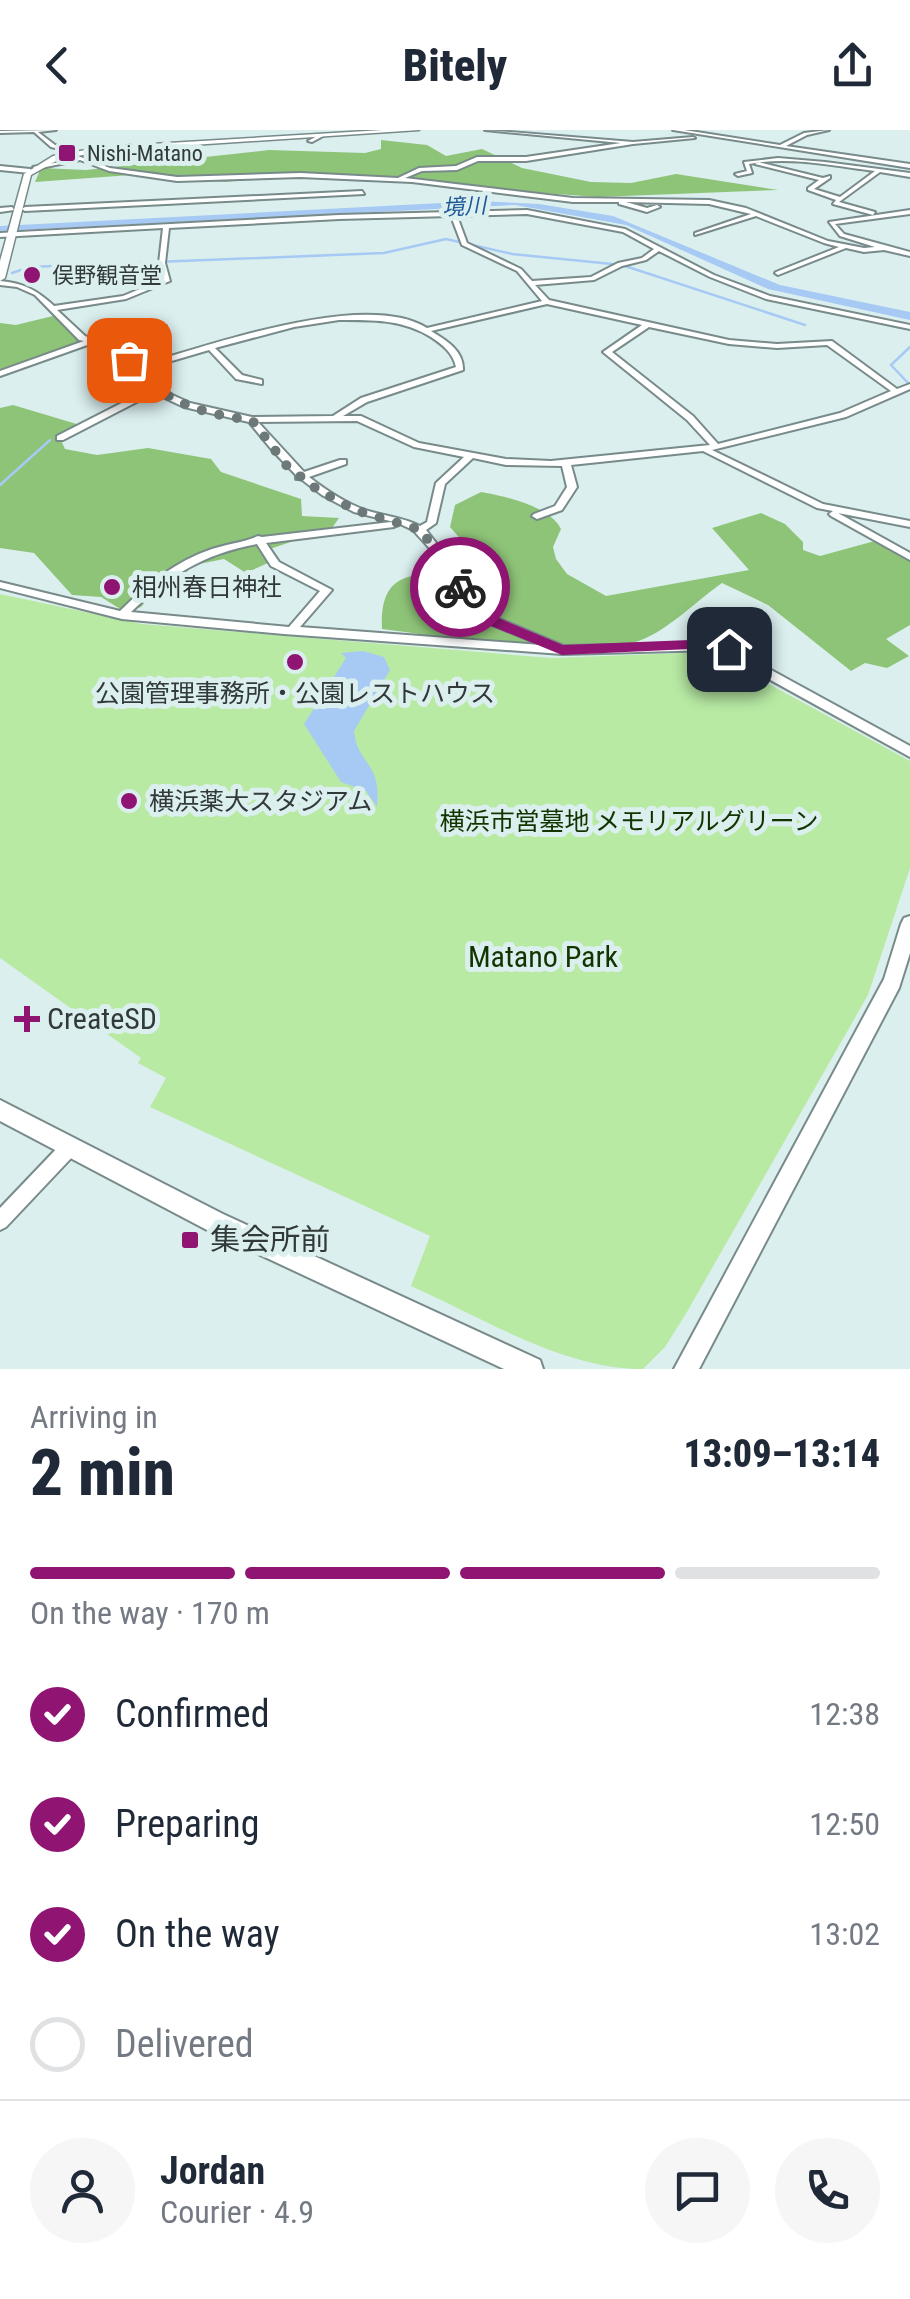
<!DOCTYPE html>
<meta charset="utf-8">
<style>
:root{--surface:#fff;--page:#f6f6f7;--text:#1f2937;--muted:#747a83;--line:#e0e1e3;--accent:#901573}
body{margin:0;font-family:"Roboto Condensed","Noto Sans JP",sans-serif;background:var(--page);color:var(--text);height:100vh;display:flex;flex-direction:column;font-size:38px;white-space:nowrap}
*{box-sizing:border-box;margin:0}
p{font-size:32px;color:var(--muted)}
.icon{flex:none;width:55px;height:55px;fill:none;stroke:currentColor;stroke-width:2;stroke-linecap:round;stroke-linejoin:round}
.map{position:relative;height:1239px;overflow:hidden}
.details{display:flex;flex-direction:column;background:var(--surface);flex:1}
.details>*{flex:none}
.pin{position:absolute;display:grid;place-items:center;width:85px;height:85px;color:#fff;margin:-42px;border-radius:20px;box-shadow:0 5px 15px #0006}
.courier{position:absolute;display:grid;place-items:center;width:100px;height:100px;margin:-50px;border:8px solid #901573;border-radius:50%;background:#fff;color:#222;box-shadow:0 2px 12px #0007}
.headline em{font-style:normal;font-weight:800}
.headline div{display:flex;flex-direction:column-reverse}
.headline{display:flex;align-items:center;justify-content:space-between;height:170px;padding:0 30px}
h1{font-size:65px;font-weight:800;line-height:75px}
.bar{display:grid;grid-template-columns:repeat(4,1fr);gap:15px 10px;align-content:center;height:120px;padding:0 30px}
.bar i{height:12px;border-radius:8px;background:var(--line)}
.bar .on{background:var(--accent)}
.bar p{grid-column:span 4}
.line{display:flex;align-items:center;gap:25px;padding:0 30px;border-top:2px solid var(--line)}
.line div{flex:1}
.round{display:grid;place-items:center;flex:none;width:105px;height:105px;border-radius:52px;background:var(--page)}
ol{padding:0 30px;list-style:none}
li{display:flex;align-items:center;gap:30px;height:110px}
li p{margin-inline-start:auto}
li .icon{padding:10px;border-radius:50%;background:var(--accent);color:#fff;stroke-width:4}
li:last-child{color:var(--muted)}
li i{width:55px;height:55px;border:5px solid var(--line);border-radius:50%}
header{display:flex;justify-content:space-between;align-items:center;height:130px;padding:0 30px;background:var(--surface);font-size:45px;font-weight:800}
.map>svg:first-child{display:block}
.green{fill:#b8eaa4}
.forest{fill:#8ec478}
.water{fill:#a7caf5}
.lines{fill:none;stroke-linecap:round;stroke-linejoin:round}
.stream{stroke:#a7caf5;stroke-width:2.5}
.minor-casing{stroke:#788a8a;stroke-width:4}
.tertiary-casing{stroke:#788a8a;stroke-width:4}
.secondary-casing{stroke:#788a8a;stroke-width:3}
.minor{fill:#fff;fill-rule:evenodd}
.tertiary{fill:#fff;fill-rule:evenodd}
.secondary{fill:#fff;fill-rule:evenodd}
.route{fill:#901573}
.done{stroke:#6d7979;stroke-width:10;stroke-dasharray:0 18}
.poi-dot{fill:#901573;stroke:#dbefef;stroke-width:4}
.labels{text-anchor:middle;stroke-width:10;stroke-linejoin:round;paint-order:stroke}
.far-poi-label{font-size:22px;fill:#323a39;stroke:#dbefef;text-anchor:start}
.far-water-label{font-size:22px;font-style:italic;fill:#1d5897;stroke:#dbefef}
.poi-label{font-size:25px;fill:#323a39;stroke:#dbefef;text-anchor:start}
.park-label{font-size:25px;fill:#123500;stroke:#dbefef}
.near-park-label{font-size:30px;fill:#123500;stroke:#dbefef}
.near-poi-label{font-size:30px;fill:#323a39;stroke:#dbefef;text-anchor:start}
</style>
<header><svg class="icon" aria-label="back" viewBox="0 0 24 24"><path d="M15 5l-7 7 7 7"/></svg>Bitely<svg class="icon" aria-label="share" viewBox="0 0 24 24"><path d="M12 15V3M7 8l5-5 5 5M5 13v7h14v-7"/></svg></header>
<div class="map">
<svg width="910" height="1239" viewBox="0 0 910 1239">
<rect width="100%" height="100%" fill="#dbefef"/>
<!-- green -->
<path class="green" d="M 0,464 L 142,494 L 551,528 L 710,522 L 910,631 L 910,738 L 868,865 L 687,1182 L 665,1217 L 643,1239 C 563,1239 483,1188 411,1156 L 430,1106 L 150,977 L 166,948 L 138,933 L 141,928 L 0,828 Z"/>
<!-- forest -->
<g class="forest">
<polygon points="381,10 427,15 446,26 482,19 522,38 591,52 631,53 676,44 778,60 598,67 297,45 225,52 131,45 35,52 41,38 86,40 269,20 365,23 381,19"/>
<polygon points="61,184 81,208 91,211 0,244 0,193 16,195"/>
<polygon points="13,275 80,295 60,308 65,319 97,325 148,318 211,329 221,342 301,369 302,386 339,388 332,398 264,421 268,433 246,443 224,429 194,435 179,449 158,456 141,477 125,482 101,467 72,465 34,423 0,418 0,278"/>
<path d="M 481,362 C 504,366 550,376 561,399 L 553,417 L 556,429 L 567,444 L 606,466 L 749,440 L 712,398 L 761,383 L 785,394 L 803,412 L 803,420 L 820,426 L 882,409 L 910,423 L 910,495 L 886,509 L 909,526 L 887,538 L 865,533 L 851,541 L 768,475 L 722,453 C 698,470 672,496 646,508 C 586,535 449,507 382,499 C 379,428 428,450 476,439 L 478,429 L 450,397 L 455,375 Z"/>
</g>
<!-- water -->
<g class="water">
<polygon points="480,71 539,74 613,86 780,155 910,182 910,190 768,159 626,95 515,75 0,101 0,96"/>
<path d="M 363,521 L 384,527 L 390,540 L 354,601 C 357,635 382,631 377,677 L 366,661 L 341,652 L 304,594 L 346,528 L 341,523 Z"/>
</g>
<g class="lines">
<!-- stream -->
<g class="stream">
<polyline points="12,143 30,137 384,123 446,109 512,124 622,135 805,195"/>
<polyline points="910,217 891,235 910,255"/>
<polyline points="0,355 50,310"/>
</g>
<defs>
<g id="minor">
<polygon points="56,0 38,2 55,15 76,21 76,23 51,17 34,2 0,3 0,1"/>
<polygon points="485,0 633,12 693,7 695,8 633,14 526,31 478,31 457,40 422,41 405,48 573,68 709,70 746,78 828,111 864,118 875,117 840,106 829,92 910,80 910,84 835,94 844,104 910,122 910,126 884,120 864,122 846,118 778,145 775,143 776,142 839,117 824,113 756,86 695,105 695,103 751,84 709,74 626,72 647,78 657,75 660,77 647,82 619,74 619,72 573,72 412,52 300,47 177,51 109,41 80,30 36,39 33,37 76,29 65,25 67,22 110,38 177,47 300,43 398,48 419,38 456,36 477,27 526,27 621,13"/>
<polygon points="673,0 684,0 780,15 804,3 829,0 807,5 786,16 910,34 910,38"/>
<polygon points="319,5 323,6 312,12 308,11"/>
<path d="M 778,28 L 825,32 L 910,43 L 910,47 L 880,42 L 839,72 L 875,82 L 873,85 L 833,74 L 836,70 L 808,60 L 808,58 L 819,50 L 755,34 L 758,32 L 823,48 L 830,46 L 830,48 L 814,59 L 840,67 L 875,41 C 834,36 789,26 749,34 L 752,43 L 738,46 L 735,44 L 747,41 L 744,32 Z"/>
<polygon points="362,61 364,64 25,81 22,79 25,77"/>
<polygon points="12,77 14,80 0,82 0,78"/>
<path d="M 453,80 L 456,82 L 527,80 L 625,99 L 714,145 L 770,166 L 910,195 L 910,199 L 766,169 L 710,147 L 659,121 L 646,130 L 622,136 L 594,150 L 535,155 L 549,170 L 729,210 L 777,214 L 832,211 L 897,259 L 910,254 L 910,259 L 846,287 L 712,320 L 823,374 L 910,391 L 910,397 L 838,383 L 910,423 L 910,430 L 831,386 L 829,384 L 833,381 L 817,378 L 703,321 L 571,335 L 577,357 L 562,380 L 537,389 L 532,386 L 534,384 L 555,376 L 567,357 L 562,336 L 506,335 L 473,328 L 445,354 L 436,393 L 426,400 L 443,422 L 476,479 L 564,516 L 722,513 L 910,616 L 910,627 L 716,520 L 562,524 L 284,504 L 122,489 L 0,458 L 0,452 L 120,481 C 147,455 176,431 212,419 C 227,414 245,412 258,406 L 262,407 L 391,392 L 396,395 L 394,397 L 266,413 L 279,432 L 332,460 L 300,497 L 541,515 L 468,485 L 433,422 L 413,400 L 398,393 L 354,382 L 322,365 L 301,349 L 296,349 L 296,345 L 272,320 L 249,292 L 184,277 L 154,263 L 63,310 L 57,310 L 57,306 L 149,259 L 119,225 L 90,214 L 0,246 L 0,241 L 84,211 L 79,210 L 35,165 L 17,157 L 0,155 L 0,151 C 23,153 37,160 54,176 L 123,166 L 164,149 L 159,133 L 163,98 L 0,107 L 0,103 L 339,85 L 450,82 ZM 527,84 L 623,102 L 654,119 L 642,128 L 618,133 L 591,147 L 532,151 L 521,139 L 467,113 L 457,86 ZM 451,86 L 462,115 L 517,141 L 542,171 L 427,198 C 364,159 206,217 137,236 L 125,221 L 112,217 L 166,200 L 166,196 L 105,214 L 85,206 L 57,180 L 126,169 L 170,151 L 165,133 L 169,98 L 339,89 ZM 547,174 L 642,195 L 603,222 L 687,290 L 710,315 L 551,331 L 506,329 L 419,313 L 361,286 L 343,286 L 367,272 L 463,240 C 464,221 446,210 431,201 ZM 339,190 C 372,190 402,189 431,207 C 443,215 453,223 456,237 L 361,268 L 333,286 L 252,287 L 190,273 L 157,258 L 141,240 L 209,220 L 236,249 L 262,254 L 262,250 L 242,245 L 215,218 L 294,197 ZM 649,197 L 729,214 L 777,218 L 827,215 L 891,261 L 840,283 L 718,314 L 693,286 L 612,222 ZM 357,291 L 414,317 L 464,327 L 436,353 L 427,392 L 420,396 C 402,387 383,386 365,380 C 345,373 326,360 309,347 L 346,334 L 346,330 L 340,330 L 304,342 L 258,292 ZM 257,414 L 271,436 L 320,461 L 289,497 L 131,482 C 170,445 203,424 257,414 Z"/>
<polygon points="68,1010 74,1013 77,1019 74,1025 6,1097 0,1100 0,1078 62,1013"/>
</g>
<g id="tertiary">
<polygon points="0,36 30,39 33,41 30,43 0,40"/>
<polygon points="910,786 910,823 899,858 699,1239 674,1239 884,849 901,794 904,788"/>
<polygon points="0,970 223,1084 540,1230 543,1239 504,1239 207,1100 0,991"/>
</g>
<polygon id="secondary" points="383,0 419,0 102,21 58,30 31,45 5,148 0,151 0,131 24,44 53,26 102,17"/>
</defs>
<!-- minor casing -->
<use href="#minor" class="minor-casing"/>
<!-- tertiary casing -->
<use href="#tertiary" class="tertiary-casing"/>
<!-- secondary casing -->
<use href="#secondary" class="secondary-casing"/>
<!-- minor -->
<use href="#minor" class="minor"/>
<!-- tertiary -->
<use href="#tertiary" class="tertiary"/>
<!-- secondary -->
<use href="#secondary" class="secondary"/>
</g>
<!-- route -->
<polygon class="route" points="455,454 464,454 477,479 563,515 690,510 736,519 729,524 690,519 562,525 467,486"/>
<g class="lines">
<!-- done -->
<path class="done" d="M 129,230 C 157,270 204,285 252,290 L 287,336 L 318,360 L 355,380 L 421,400 L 460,457"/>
</g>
<!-- markers -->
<g class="poi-dot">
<rect x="57" y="13" width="20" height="20" rx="5"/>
<circle cx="32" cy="145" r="10"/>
<circle cx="112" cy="457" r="10"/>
<circle cx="295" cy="532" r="10"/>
<circle cx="129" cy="671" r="10"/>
<path d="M22 874h10v10h10v10h-10v10h-10v-10h-10v-10h10z"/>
<rect x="180" y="1100" width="20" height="20" rx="5"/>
</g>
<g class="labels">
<!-- far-poi labels -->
<g class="far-poi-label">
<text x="87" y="31">Nishi-Matano</text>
<text x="52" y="153">俣野観音堂</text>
</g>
<!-- far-water labels -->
<g class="far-water-label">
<text transform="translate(464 76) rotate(-3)" y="8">境川</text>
</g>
<!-- poi labels -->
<g class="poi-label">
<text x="132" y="466">相州春日神社</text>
<text x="295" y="572" text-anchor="middle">公園管理事務所・公園レストハウス</text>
<text x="149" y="680">横浜薬大スタジアム</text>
</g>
<!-- park labels -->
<g class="park-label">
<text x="629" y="700">横浜市営墓地 メモリアルグリーン</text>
</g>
<!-- near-park labels -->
<g class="near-park-label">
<text x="543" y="837">Matano Park</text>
</g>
<!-- near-poi labels -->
<g class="near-poi-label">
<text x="47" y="899">CreateSD</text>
<text x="210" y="1120">集会所前</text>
</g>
</g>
</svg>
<div class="pin" style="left:129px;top:230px;background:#ea580c"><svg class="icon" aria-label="bag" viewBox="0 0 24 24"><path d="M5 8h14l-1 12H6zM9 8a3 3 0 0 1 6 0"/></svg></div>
<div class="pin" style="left:729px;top:519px;background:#1f2937"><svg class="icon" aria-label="home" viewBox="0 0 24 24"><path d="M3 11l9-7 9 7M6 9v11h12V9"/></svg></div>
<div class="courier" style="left:460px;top:457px"><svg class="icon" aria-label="bike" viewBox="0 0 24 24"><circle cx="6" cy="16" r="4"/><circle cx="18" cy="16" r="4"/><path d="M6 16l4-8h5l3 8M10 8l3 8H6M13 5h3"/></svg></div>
</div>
<section class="details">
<div class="headline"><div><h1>2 min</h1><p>Arriving in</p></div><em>13:09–13:14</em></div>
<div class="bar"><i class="on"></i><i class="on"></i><i class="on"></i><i></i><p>On the way · 170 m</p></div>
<ol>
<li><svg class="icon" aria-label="check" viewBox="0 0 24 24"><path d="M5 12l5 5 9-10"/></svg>Confirmed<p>12:38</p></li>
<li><svg class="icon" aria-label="check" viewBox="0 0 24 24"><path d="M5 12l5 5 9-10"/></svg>Preparing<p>12:50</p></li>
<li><svg class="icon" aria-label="check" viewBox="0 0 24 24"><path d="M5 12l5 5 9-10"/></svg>On the way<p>13:02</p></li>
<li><i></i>Delivered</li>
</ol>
<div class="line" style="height:180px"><a class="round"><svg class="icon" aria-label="person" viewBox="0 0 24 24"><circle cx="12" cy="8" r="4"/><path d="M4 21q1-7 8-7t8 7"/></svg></a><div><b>Jordan</b><p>Courier · 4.9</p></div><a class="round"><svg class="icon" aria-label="chat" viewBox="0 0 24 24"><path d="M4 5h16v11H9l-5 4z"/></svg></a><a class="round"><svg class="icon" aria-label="phone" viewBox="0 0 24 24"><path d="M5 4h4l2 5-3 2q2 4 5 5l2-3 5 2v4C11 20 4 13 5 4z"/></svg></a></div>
</section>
